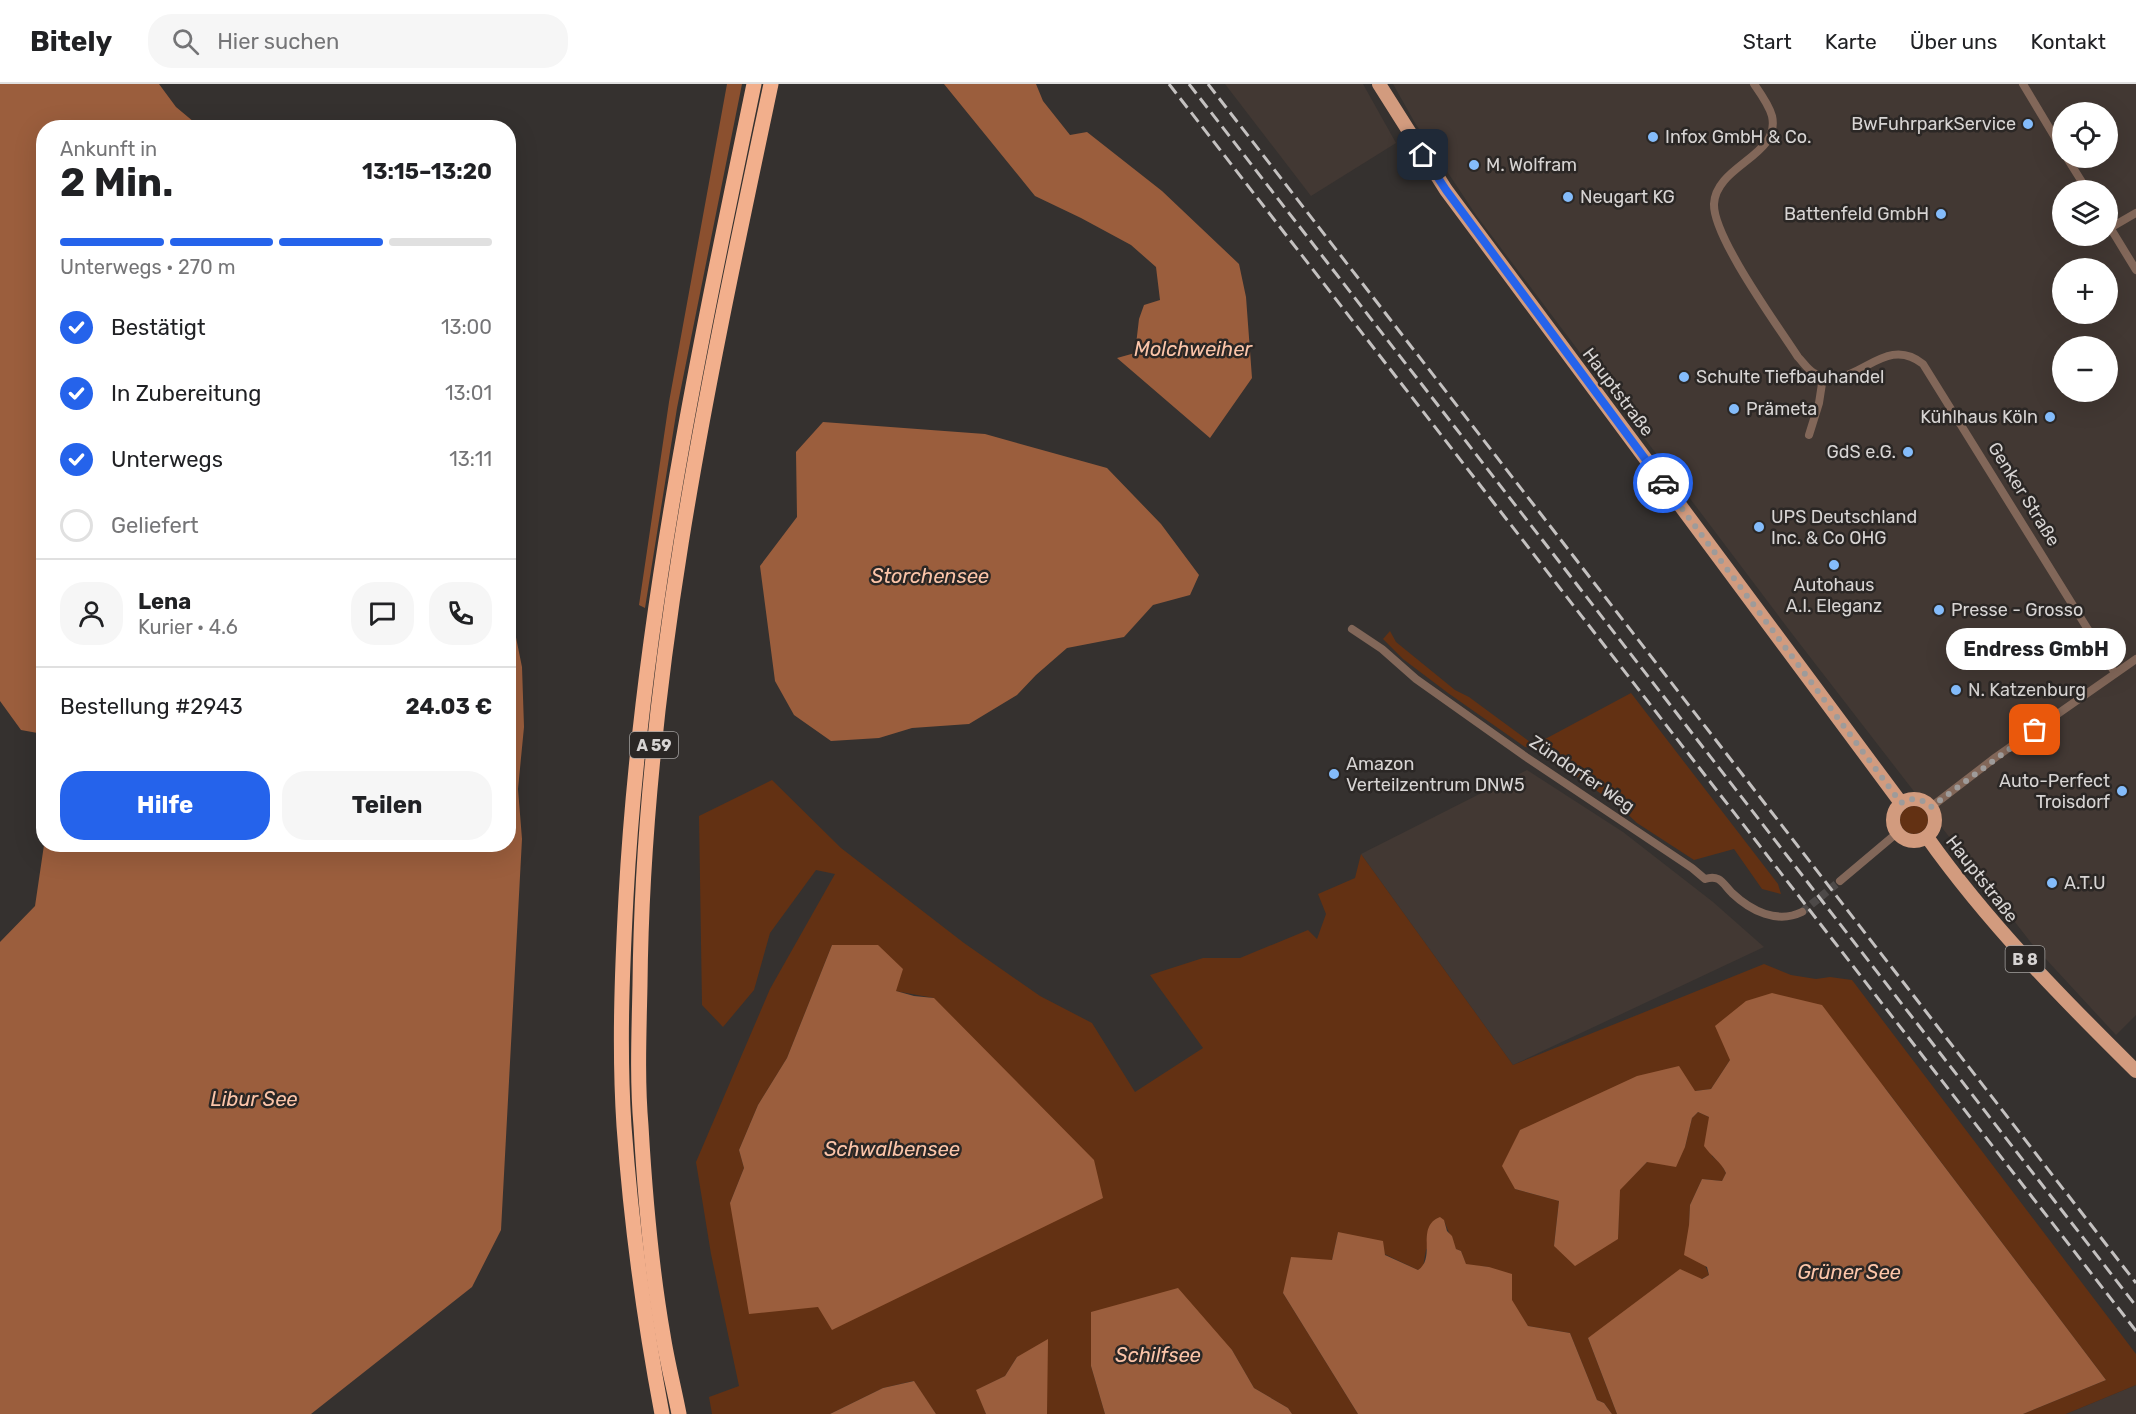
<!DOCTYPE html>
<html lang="de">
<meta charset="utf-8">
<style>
:root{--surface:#fff;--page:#f6f6f6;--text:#202124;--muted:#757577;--line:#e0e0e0;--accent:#2563eb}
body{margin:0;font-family:Rubik,sans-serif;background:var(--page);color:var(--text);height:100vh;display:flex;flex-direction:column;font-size:22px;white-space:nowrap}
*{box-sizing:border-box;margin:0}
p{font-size:20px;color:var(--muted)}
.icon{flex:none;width:33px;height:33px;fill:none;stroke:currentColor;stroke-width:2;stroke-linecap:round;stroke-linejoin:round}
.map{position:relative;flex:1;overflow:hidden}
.details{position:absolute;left:36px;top:36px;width:480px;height:732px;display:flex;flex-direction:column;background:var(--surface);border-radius:24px;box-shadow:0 6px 24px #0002}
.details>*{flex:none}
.controls{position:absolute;left:2052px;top:18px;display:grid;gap:12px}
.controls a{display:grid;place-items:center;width:66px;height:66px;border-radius:50%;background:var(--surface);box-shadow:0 6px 24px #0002;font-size:30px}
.pin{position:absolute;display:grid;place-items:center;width:51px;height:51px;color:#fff;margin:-26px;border-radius:12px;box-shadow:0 3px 9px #0006}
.courier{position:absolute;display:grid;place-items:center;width:60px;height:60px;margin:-30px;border:4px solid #2563eb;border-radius:50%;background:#fff;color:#222;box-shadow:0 2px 8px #0007}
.bubble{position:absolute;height:42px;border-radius:21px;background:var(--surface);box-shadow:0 6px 24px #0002;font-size:20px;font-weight:700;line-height:42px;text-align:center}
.head em{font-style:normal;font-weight:700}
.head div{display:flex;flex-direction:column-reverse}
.head{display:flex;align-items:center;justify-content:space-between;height:102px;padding:0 24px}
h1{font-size:39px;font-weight:700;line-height:45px}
.bar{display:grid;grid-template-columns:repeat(4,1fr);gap:9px 6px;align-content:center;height:72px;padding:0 24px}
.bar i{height:8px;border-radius:4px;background:var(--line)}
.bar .active{background:var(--accent)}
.bar p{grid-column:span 4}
.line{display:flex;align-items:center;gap:15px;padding:0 24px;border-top:2px solid var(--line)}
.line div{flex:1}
.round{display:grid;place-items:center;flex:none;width:63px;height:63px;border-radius:24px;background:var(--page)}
ol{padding:0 24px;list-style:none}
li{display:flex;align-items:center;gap:18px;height:66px}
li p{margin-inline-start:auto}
li .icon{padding:6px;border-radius:50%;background:var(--accent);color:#fff;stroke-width:4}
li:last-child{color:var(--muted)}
li i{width:33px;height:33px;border:3px solid var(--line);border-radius:50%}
.button{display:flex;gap:12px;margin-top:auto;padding:12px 24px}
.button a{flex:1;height:69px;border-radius:24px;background:var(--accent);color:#fff;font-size:24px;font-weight:700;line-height:69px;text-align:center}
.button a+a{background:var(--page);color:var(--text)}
header{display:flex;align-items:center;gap:36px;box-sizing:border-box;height:84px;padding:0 30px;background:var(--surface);border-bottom:2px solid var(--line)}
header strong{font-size:28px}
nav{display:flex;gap:33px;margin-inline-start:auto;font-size:21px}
.search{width:420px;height:54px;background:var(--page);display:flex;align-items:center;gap:15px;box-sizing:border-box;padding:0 21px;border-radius:24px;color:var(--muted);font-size:22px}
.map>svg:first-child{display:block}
.built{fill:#423833;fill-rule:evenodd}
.green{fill:#633113;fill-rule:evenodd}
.forest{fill:#8b502f}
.water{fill:#9b5e3d}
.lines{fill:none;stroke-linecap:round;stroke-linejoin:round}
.street-tunnel{stroke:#4d4948;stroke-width:8;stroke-dasharray:8 4;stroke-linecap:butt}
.street{stroke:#826759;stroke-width:8}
.primary{stroke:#d29b7e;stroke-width:14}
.highway{stroke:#f2af8c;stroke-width:15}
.rail{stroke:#c4c1c0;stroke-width:3;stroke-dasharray:12 6;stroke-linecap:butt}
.done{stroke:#9e9b9a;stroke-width:6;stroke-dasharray:0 10.8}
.route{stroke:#2563eb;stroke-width:8}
.poi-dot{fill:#84bcfb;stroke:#2b2725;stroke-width:2}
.labels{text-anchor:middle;stroke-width:5;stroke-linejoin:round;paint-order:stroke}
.shield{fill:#2b2725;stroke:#a3a09f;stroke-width:1.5}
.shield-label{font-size:16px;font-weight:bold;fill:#d7d4d3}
.poi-label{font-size:18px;fill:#d7d4d3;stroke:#2b2725;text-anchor:start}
.street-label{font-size:18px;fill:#d7d4d3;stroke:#2b2725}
.water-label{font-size:20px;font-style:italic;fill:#fcc5a9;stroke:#2b2725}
</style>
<header>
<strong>Bitely</strong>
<div class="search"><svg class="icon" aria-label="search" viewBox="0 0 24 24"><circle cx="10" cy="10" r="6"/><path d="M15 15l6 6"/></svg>Hier suchen</div>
<nav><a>Start</a><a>Karte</a><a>Über uns</a><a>Kontakt</a></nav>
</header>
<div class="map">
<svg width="2136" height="1330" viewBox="0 0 2136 1330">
<rect width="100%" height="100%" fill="#35312f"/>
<!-- built -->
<g class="built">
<polygon points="1225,0 1363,0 1396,59 1311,112"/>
<path d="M 1393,0 L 2136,0 L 2136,931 L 2116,951 L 2032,860 L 1793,551 L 1476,131 L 1415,39 ZM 2062,28 L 2108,28 L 2108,74 L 2062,74 ZM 2062,106 L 2108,106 L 2108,152 L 2062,152 ZM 2062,184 L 2108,184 L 2108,230 L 2062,230 ZM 2062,262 L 2108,262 L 2108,308 L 2062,308 Z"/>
<polygon points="1527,686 1623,748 1713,818 1764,863 1513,981 1361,770"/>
<polygon points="2136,1301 2136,1330 2066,1330"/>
</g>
<!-- green -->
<g class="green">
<polygon points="1390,547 1396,558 1455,606 1469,613 1534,661 1631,609 1778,800 1781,810 1762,805 1734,765 1694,776 1637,739 1620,723 1537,665 1525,663 1448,609 1403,575 1383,555"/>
<path d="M 772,696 L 841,764 L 964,859 L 1040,912 L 1092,939 L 1135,1008 L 1203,964 L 1150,891 L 1203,874 L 1240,874 L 1308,846 L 1317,855 L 1326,830 L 1318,810 L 1355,794 L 1361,770 L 1513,981 L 1764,880 L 1791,891 L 1816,895 L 1830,893 L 1852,896 L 2136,1270 L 2136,1301 L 2066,1330 L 2023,1330 L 2106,1296 L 1885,1004 L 1730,976 L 1711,1005 L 1695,1007 L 1515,1105 L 1559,1117 L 1554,1162 L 1618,1155 L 1619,1106 L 1647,1078 L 1685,1063 L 1692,1034 L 1698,1028 L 1709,1033 L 1712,1072 L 1721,1080 L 1726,1089 L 1722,1097 L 1702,1095 L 1690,1121 L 1689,1141 L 1709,1191 L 1588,1254 L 1617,1330 L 1612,1330 L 1604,1319 L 1597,1316 L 1570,1249 L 1528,1242 L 1489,1183 L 1466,1181 L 1461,1167 L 1456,1165 L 1444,1137 L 1426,1166 L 1423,1183 L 1418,1186 L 1338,1148 L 1332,1176 L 1283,1209 L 1358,1330 L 1292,1330 L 1288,1324 L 1254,1304 L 1232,1266 L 1091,1282 L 1105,1330 L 1047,1330 L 1046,1300 L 1017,1273 L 1005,1292 L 977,1306 L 986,1330 L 936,1330 L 913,1297 L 883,1304 L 830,1330 L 712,1330 L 709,1313 L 739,1302 L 711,1170 L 696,1078 L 770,905 L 835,790 L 816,786 L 770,849 L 754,906 L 723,943 L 702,921 L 699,732 ZM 832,861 L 895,907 L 934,914 L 730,1119 L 744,1084 L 739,1066 L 758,1021 L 787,974 Z"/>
<circle cx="1914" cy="736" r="14"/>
</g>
<!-- forest -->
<polygon class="forest" points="727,0 742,0 677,324 645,524 639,521 669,318"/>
<!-- water -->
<g class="water">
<polygon points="0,0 159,0 176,23 200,43 44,44 43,650 21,646 0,617"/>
<polygon points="944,0 1036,0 1043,17 1070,51 1087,48 1162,107 1239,180 1246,213 1252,294 1210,354 1117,274 1135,269 1139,235 1144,221 1160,216 1156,183 1131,161 1081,134 1035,112"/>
<polygon points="823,338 985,350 1107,384 1161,440 1199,491 1190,511 1153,521 1124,553 1067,564 1036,591 1017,611 969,640 912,644 879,654 831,657 794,631 775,597 760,482 797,433 796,368"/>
<polygon points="509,519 522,583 524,643 518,705 522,755 501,1146 472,1203 311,1330 0,1330 0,858 35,822 44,761 508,760"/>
<polygon points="832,861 878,861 903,885 896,907 914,912 934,914 1094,1076 1103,1114 832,1246 818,1223 749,1230 730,1119 744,1084 739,1066 758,1021 787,974"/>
<path d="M 1772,909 L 1822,921 L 2106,1296 L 2023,1330 L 1617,1330 L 1588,1254 L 1680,1185 L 1702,1195 L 1709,1191 L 1707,1183 L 1684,1171 L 1689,1141 L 1690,1121 L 1702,1095 L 1722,1097 L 1726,1089 C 1721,1078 1711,1072 1704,1062 L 1709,1033 L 1698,1028 L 1692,1034 L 1685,1063 L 1676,1083 L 1647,1078 L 1620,1106 L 1618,1155 L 1575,1182 L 1554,1162 L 1559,1117 L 1515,1105 L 1502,1082 L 1520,1046 L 1637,992 L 1679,982 L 1695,1007 L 1711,1005 L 1730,976 L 1715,942 L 1746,917 Z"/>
<path d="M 1440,1133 L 1444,1136 L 1447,1147 L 1452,1152 L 1456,1165 L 1461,1167 L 1466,1180 L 1489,1183 L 1512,1190 L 1512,1216 L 1528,1242 L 1570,1249 L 1597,1316 L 1604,1319 L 1612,1330 L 1358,1330 L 1283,1209 L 1291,1173 L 1332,1176 L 1338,1148 L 1383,1157 L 1385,1171 L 1418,1186 C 1437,1173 1415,1143 1440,1133 Z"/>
<polygon points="1178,1204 1232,1266 1254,1304 1288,1324 1292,1330 1105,1330 1091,1282 1091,1228"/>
<polygon points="1048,1255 1047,1330 986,1330 976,1306 1005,1292 1017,1273"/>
<polygon points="914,1297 936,1330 830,1330 883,1304"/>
</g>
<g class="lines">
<!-- street-tunnel -->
<polyline class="street-tunnel" points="1802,828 1840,797"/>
<!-- street -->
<g class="street">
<path d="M 1754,0 C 1761,10 1769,21 1772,32 C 1781,72 1716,81 1714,120 C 1713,153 1778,242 1798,273 C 1803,278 1808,286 1814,289 C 1854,312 1882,247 1923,280 L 2115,589"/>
<polyline points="2023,0 2062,65"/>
<polyline points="2067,74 2087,106"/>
<polyline points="2108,140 2136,186"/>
<polyline points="2110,144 2136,129"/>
<polyline points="1809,351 1819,319 1823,293"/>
<path d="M 1352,545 L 1382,565 L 1416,595 L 1526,673 L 1692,784 L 1705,795 C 1720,790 1723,800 1732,809 C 1751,827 1777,840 1802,828"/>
<polyline points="1931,723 1996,673 2136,575"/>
<polyline points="1840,797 1897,749"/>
</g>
<!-- primary -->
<g class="primary">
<polyline points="1379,0 1446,106 1901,719"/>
<circle cx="1914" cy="736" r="21"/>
<path d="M 1927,753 C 1988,839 2061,913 2136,987"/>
</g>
<!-- highway -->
<g class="highway">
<path d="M 662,1330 C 644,1235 631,1139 624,1042 C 619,966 622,889 626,813 C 641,538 698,269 754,0"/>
<path d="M 679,1330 C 674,1304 667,1277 663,1251 C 651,1182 645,1112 641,1042 C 637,996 639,948 640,901 C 643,596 708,297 771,0"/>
</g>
<!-- rail -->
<g class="rail">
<polyline points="1169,0 2136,1247"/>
<polyline points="1189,0 2136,1222"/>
<polyline points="1208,0 2136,1199"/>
</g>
</g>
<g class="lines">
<!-- done -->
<path class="done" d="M 1663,399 L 1901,719 C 1913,713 1922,714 1931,723 L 2035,646"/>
<!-- route -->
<polyline class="route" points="1423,71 1446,106 1663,399"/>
</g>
<!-- markers -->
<g class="poi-dot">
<circle cx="2028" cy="40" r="6"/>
<circle cx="1653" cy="53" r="6"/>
<circle cx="1474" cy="81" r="6"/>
<circle cx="1568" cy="113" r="6"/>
<circle cx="1941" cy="130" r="6"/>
<circle cx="1684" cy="293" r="6"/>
<circle cx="1734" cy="325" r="6"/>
<circle cx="2050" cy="333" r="6"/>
<circle cx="1908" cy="368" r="6"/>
<circle cx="1759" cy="443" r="6"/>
<circle cx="1834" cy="481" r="6"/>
<circle cx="1939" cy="526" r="6"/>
<circle cx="1956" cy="606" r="6"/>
<circle cx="1334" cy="690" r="6"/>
<circle cx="2122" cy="707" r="6"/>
<circle cx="2052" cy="799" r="6"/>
</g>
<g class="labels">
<!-- shield labels -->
<g class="shield">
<rect x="630" y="648" width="48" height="26" rx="4.5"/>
<rect x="2005.5" y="862" width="39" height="26" rx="4.5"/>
</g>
<g class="shield-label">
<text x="654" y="667">A 59</text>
<text x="2025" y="881">B 8</text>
</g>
<!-- poi labels -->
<g class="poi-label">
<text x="2016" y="46" text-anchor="end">BwFuhrparkService</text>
<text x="1665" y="59">Infox GmbH &amp; Co.</text>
<text x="1486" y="87">M. Wolfram</text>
<text x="1580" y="119">Neugart KG</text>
<text x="1929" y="136" text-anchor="end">Battenfeld GmbH</text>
<text x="1696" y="299">Schulte Tiefbauhandel</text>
<text x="1746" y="331">Prämeta</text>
<text x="2038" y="339" text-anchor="end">Kühlhaus Köln</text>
<text x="1896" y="374" text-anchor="end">GdS e.G.</text>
<text x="1771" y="439">UPS Deutschland<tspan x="1771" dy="21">Inc. &amp; Co OHG</tspan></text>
<text x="1834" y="507" text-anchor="middle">Autohaus<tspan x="1834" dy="21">A.I. Eleganz</tspan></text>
<text x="1951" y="532">Presse - Grosso</text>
<text x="1968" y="612">N. Katzenburg</text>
<text x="1346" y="686">Amazon<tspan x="1346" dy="21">Verteilzentrum DNW5</tspan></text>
<text x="2110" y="703" text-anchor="end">Auto-Perfect<tspan x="2110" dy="21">Troisdorf</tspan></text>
<text x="2064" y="805">A.T.U</text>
</g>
<!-- street labels -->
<g class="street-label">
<text transform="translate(1618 308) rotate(53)" y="6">Hauptstraße</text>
<text transform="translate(2024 410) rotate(58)" y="6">Genker Straße</text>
<text transform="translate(1582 690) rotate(34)" y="6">Zündorfer Weg</text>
<text transform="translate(1982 795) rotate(52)" y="6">Hauptstraße</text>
</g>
<!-- water labels -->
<g class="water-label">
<text x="1193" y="272">Molchweiher</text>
<text x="930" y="499">Storchensee</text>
<text x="254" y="1022">Libur See</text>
<text x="892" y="1072">Schwalbensee</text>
<text x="1849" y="1195">Grüner See</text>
<text x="1158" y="1278">Schilfsee</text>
</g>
</g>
</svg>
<div class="controls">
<a><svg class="icon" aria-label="locate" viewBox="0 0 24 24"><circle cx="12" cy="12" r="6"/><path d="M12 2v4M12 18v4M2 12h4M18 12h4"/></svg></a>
<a><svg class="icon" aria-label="layers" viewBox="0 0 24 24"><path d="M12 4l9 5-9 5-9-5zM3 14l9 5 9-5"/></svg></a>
<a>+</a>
<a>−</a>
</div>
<div class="pin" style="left:2035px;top:646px;background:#ea580c"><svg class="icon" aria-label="bag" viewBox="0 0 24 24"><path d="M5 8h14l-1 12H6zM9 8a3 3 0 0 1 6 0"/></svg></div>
<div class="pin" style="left:1423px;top:71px;background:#1f2937"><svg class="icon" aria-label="home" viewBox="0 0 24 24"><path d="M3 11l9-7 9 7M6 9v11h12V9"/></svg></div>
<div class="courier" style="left:1663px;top:399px"><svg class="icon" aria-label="car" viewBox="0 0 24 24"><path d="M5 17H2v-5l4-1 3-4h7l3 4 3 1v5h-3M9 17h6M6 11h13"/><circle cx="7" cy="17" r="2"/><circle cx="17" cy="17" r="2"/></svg></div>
<div class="bubble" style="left:1946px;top:544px;width:180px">Endress GmbH</div>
<section class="details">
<div class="head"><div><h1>2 Min.</h1><p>Ankunft in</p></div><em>13:15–13:20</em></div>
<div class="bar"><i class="active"></i><i class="active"></i><i class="active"></i><i></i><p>Unterwegs · 270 m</p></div>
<ol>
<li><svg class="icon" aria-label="check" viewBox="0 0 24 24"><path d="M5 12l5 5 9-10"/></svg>Bestätigt<p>13:00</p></li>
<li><svg class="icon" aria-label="check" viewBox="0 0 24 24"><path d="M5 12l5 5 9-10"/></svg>In Zubereitung<p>13:01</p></li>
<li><svg class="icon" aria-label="check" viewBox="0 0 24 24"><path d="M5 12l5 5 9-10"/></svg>Unterwegs<p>13:11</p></li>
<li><i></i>Geliefert</li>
</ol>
<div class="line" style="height:108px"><a class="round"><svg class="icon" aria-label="person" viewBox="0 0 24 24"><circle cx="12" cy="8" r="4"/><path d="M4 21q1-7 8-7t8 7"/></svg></a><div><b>Lena</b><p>Kurier · 4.6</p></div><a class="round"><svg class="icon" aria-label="chat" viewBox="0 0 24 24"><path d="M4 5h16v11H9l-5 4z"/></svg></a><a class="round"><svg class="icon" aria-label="phone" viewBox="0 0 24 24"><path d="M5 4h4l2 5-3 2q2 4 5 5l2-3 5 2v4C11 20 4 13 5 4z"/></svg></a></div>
<div class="line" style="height:78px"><div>Bestellung #2943</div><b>24.03 €</b></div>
<div class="button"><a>Hilfe</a><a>Teilen</a></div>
</section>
</div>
